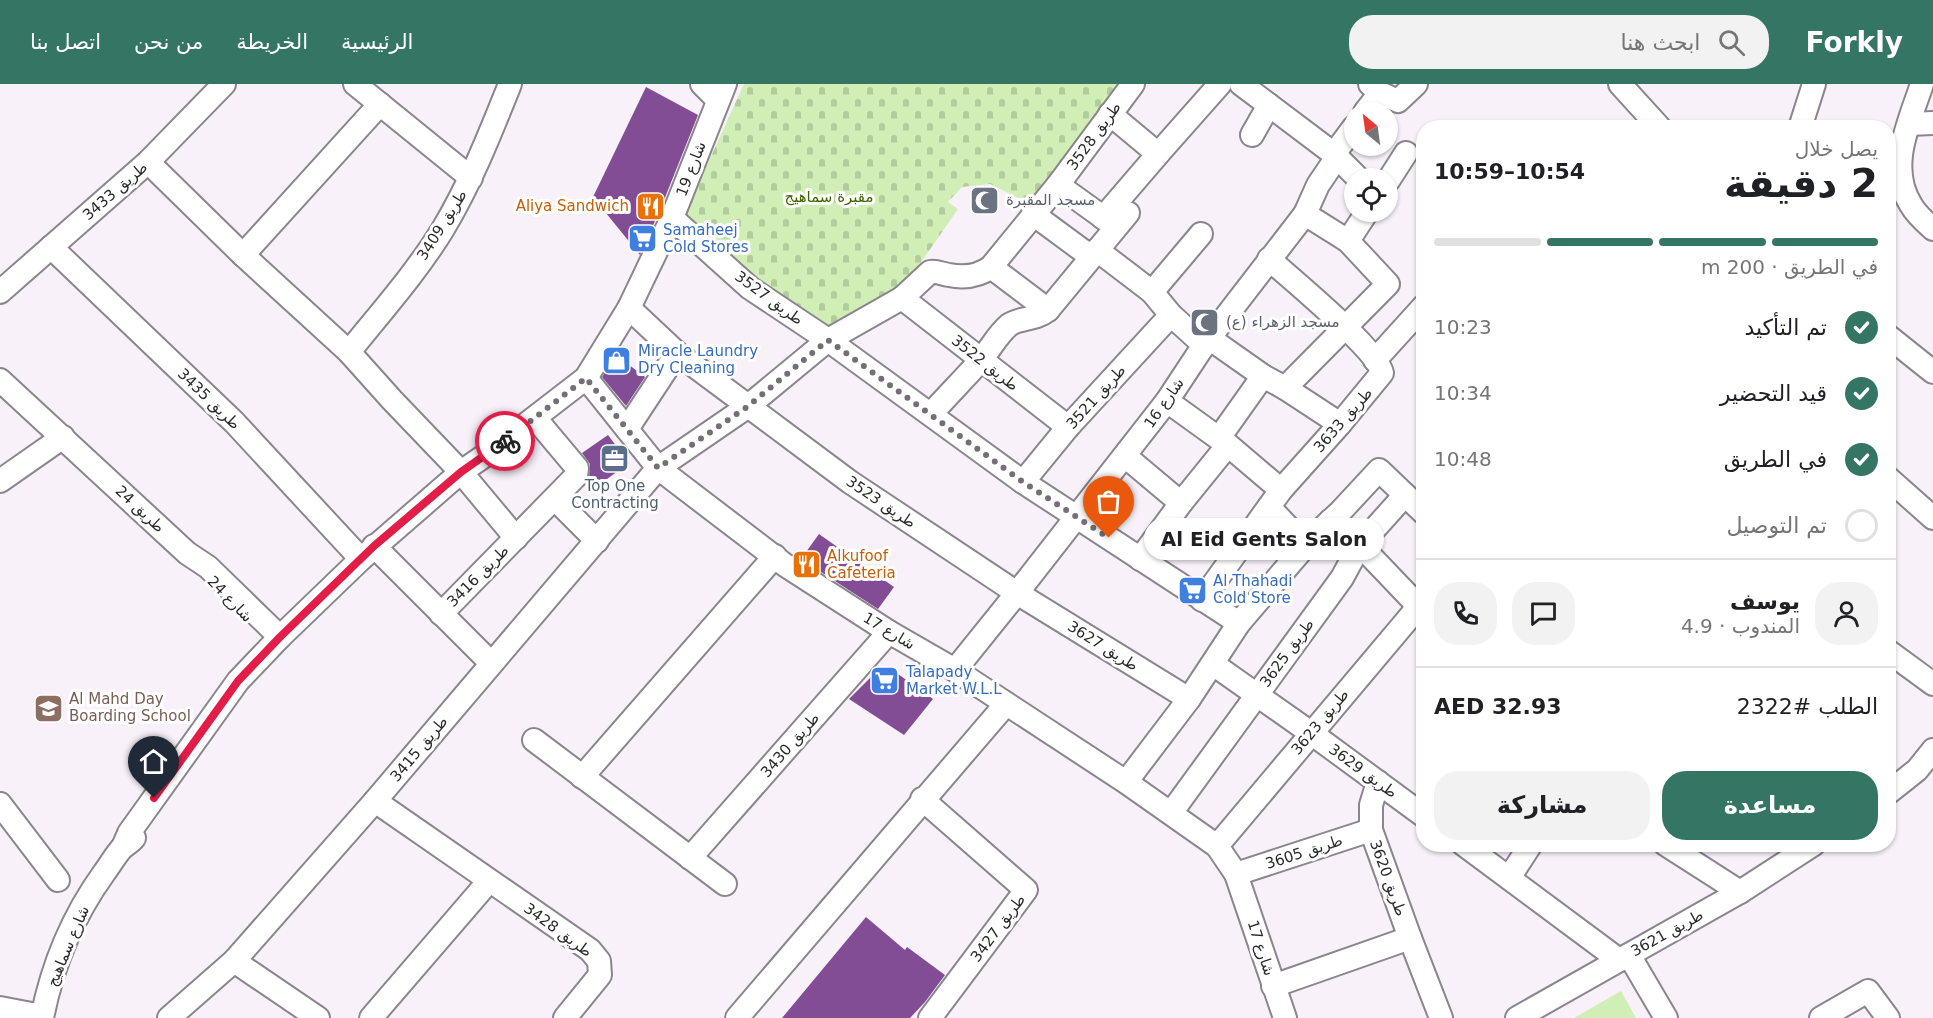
<!DOCTYPE html>
<html lang="ar">
<meta charset="utf-8">
<style>
:root{--surface:#fff;--page:#f2f2f2;--text:#202124;--muted:#757577;--line:#e0e0e0;--accent:#357563}
body{margin:0;font-family:"DejaVu Sans",Vazirmatn,sans-serif;background:var(--page);color:var(--text);direction:rtl;height:100vh;display:flex;flex-direction:column;font-size:22px;white-space:nowrap}
*{box-sizing:border-box;margin:0}
p{font-size:20px;color:var(--muted)}
.icon{flex:none;width:33px;height:33px;fill:none;stroke:currentColor;stroke-width:2;stroke-linecap:round;stroke-linejoin:round}
.map{position:relative;flex:1;overflow:hidden;direction:ltr}
.side{position:absolute;left:1416px;top:36px;width:480px;height:732px;display:flex;flex-direction:column;background:var(--surface);border-radius:24px;box-shadow:0 2px 4px #0004;direction:rtl}
.side>*{flex:none}
.needle{width:39px;rotate:331deg}
.buttons{position:absolute;left:1344px;top:18px;display:grid;gap:12px}
.buttons a{display:grid;place-items:center;width:54px;height:54px;border-radius:50%;background:var(--surface);box-shadow:0 2px 4px #0004;font-size:30px}
.pin{position:absolute;display:grid;place-items:center;width:51px;height:51px;color:#fff;margin:-62px -26px;border-radius:50% 50% 50% 0;rotate:-45deg;box-shadow:0 0 6px #0007}
.pin .icon{rotate:45deg}
.courier{position:absolute;display:grid;place-items:center;width:60px;height:60px;margin:-30px;border:4px solid #e11d48;border-radius:50%;background:#fff;color:#222;box-shadow:0 2px 8px #0007}
.bubble{position:absolute;height:42px;border-radius:21px;background:var(--surface);box-shadow:0 2px 4px #0004;font-size:20px;font-weight:800;line-height:42px;text-align:center;direction:rtl}
.overview em{font-style:normal;font-weight:800}
.overview div{display:flex;flex-direction:column-reverse}
.overview{display:flex;align-items:center;justify-content:space-between;height:102px;padding:0 18px}
h1{font-size:39px;font-weight:800;line-height:45px}
.bar{display:grid;grid-template-columns:repeat(4,1fr);gap:9px 6px;align-content:center;height:72px;padding:0 18px}
.bar i{height:8px;border-radius:4px;background:var(--line)}
.bar .current{background:var(--accent)}
.bar p{grid-column:span 4}
.line{display:flex;align-items:center;gap:15px;padding:0 18px;border-top:2px solid var(--line)}
.line div{flex:1}
.round{display:grid;place-items:center;flex:none;width:63px;height:63px;border-radius:24px;background:var(--page)}
ol{padding:0 18px;list-style:none}
li{display:flex;align-items:center;gap:18px;height:66px}
li p{margin-inline-start:auto}
li .icon{padding:6px;border-radius:50%;background:var(--accent);color:#fff;stroke-width:4}
li:last-child{color:var(--muted)}
li i{width:33px;height:33px;border:3px solid var(--line);border-radius:50%}
.primary-button{display:flex;gap:12px;margin-top:auto;padding:12px 18px}
.primary-button a{flex:1;height:69px;border-radius:24px;background:var(--accent);color:#fff;font-size:24px;font-weight:800;line-height:69px;text-align:center}
.primary-button a+a{background:var(--page);color:var(--text)}
header{display:flex;align-items:center;gap:36px;box-sizing:border-box;height:84px;padding:0 30px;background:var(--accent);color:#fff}
header strong{font-size:28px}
nav{display:flex;gap:33px;margin-inline-start:auto;font-size:21px}
.search{width:420px;height:54px;background:var(--page);display:flex;align-items:center;gap:15px;box-sizing:border-box;padding:0 21px;border-radius:24px;color:var(--muted);font-size:22px}
.map>svg:first-child{display:block}
.cemetery{fill:url(#cemetery-stones)}
.pitch{fill:#d0eeb5}
.building{fill:#824d95}
.lines{fill:none;stroke-linecap:round;stroke-linejoin:round}
.minor-casing{stroke:#8b858d;stroke-width:26}
.minor{stroke:#fff;stroke-width:22}
.done{stroke:#736f74;stroke-width:6;stroke-dasharray:0 10.8}
.route{stroke:#e11d48;stroke-width:8}
.labels{text-anchor:middle;stroke-width:6;stroke-linejoin:round;paint-order:stroke}
.street-label{font-size:15px;fill:#2b292c;stroke:#fff}
.park-label{font-size:15px;fill:#3f6401;stroke:#fff}
.worship-label{font-size:15px;fill:#5b616d;stroke:#fff;text-anchor:start}
.food-label{font-size:15px;fill:#c56008;stroke:#fff;text-anchor:end}
.shop-label{font-size:15px;fill:#366cbe;stroke:#fff;text-anchor:start}
.service-label{font-size:15px;fill:#4e5e75;stroke:#fff}
.education-label{font-size:15px;fill:#785e54;stroke:#fff;text-anchor:start}
</style>
<header>
<strong>Forkly</strong>
<div class="search"><svg class="icon" aria-label="search" viewBox="0 0 24 24"><circle cx="10" cy="10" r="6"/><path d="M15 15l6 6"/></svg>ابحث هنا</div>
<nav><a>الرئيسية</a><a>الخريطة</a><a>من نحن</a><a>اتصل بنا</a></nav>
</header>
<div class="map">
<svg width="1933" height="934" viewBox="0 0 1933 934">
<defs>
<pattern id="cemetery-stones" width="16" height="16" patternUnits="userSpaceOnUse" patternTransform="scale(1.5)"><rect width="16" height="16" fill="#d0eeb5"/><path d="M2 7V4a2 2 0 0 1 4 0v3zM10 15v-3a2 2 0 0 1 4 0v3z" fill="#b3cc9c"/></pattern>
</defs>
<rect width="100%" height="100%" fill="#f8f1fa"/>
<!-- cemetery -->
<polygon class="cemetery" points="744,0 1123,0 1028,119 990,100 962,103 948,118 958,125 906,200 844,253 785,221 681,138"/>
<!-- pitch -->
<polygon class="pitch" points="1621,907 1636,934 1574,934"/>
<!-- building -->
<g class="building">
<polygon points="646,3 698,31 662,121 640,171 593,113"/>
<polygon points="616,271 645,293 626,322 602,293"/>
<polygon points="608,351 629,379 596,403 589,394 590,380 582,369"/>
<polygon points="819,450 894,503 878,525 801,475"/>
<polygon points="883,589 898,590 933,615 904,651 849,615 872,592"/>
<polygon points="866,833 905,866 907,863 945,891 925,918 910,934 782,934"/>
</g>
<g class="lines">
<defs>
<g id="minor">
<polyline points="355,0 471,94"/>
<polyline points="702,0 718,16"/>
<polyline points="1241,0 1334,70"/>
<polyline points="1370,0 1380,9 1398,17 1416,0"/>
<polyline points="1620,0 1660,44"/>
<path d="M 1922,0 C 1909,39 1887,83 1911,121 C 1916,130 1925,138 1933,145"/>
<polyline points="1365,28 1380,9"/>
<polyline points="1909,40 1933,39"/>
<polyline points="1800,44 1814,0"/>
<polyline points="1252,51 1269,21"/>
<polyline points="1158,70 1220,0"/>
<polyline points="1337,73 1358,94"/>
<polyline points="148,78 243,171 349,268 392,316 461,388 516,454"/>
<polyline points="1388,97 1406,69"/>
<polyline points="1058,101 1115,142"/>
<polyline points="1033,130 1090,172"/>
<polyline points="672,134 750,204 828,256 1023,398 1239,539"/>
<polyline points="1103,134 1158,70 1110,30"/>
<polyline points="1348,157 1367,128"/>
<polyline points="51,163 234,338 361,475"/>
<polyline points="1097,166 1152,208 1171,231 1204,261"/>
<polyline points="243,171 380,20"/>
<polyline points="991,183 1048,226"/>
<polyline points="0,208 148,78 224,0"/>
<polyline points="1152,208 1201,150"/>
<polyline points="902,214 1068,343"/>
<polyline points="629,224 677,269 850,398 1017,509 1189,615"/>
<polyline points="1888,252 1933,288"/>
<polyline points="1209,254 1263,292 1285,304 1340,340"/>
<path d="M 349,268 C 381,228 416,189 443,145 C 471,98 490,50 510,0"/>
<polyline points="1375,276 1424,222"/>
<polyline points="586,294 658,384 785,481 889,548 955,586 1126,698 1217,762 1236,790 1285,934"/>
<polyline points="0,296 187,469 208,483 280,553"/>
<polyline points="1285,304 1388,200 1348,157 1305,130"/>
<polyline points="1167,317 1228,361 1281,406"/>
<path d="M 931,330 C 947,312 964,295 979,278 C 990,266 997,251 1009,241 C 1020,233 1034,237 1048,226 L 1128,129"/>
<polyline points="627,345 677,269"/>
<polyline points="1219,354 1263,292"/>
<polyline points="1125,372 1181,419"/>
<polyline points="1888,394 1933,434"/>
<polyline points="0,397 63,353"/>
<polyline points="1023,398 1068,343 1171,231"/>
<polyline points="555,415 597,457"/>
<polyline points="1269,423 1306,462"/>
<polyline points="1330,437 1360,461 1424,528"/>
<polyline points="374,462 491,579"/>
<polyline points="1140,475 1181,419 1228,361"/>
<path d="M 1202,516 L 1281,406 L 1340,340 L 1382,289 C 1378,266 1290,194 1269,175"/>
<polyline points="441,530 576,392 577,384 535,334"/>
<polyline points="1888,567 1933,600"/>
<polyline points="1213,580 1311,649 1424,732"/>
<polyline points="955,586 1017,509 1167,317 1204,261 1305,130 1318,101 1337,73 1334,70 1354,43"/>
<polyline points="534,656 725,800"/>
<polyline points="582,693 775,472"/>
<polyline points="1126,698 1189,615 1239,539 1313,453 1340,428 1379,386 1424,429"/>
<polyline points="1378,698 1371,721 1371,746 1410,854 1441,934"/>
<polyline points="1888,709 1917,686 1933,666"/>
<polyline points="922,715 1026,806 930,934"/>
<polyline points="375,717 590,866 599,877 600,891 565,934"/>
<polyline points="0,720 58,796"/>
<polyline points="1171,729 1342,494 1360,461 1405,411"/>
<polyline points="1463,760 1619,876"/>
<polyline points="1665,760 1740,808"/>
<polyline points="1217,762 1424,516"/>
<polyline points="123,763 129,749 238,597 280,553 361,475 461,388 490,368 586,294 629,224 672,134 725,0"/>
<polyline points="690,774 889,548"/>
<polyline points="1236,790 1371,746"/>
<polyline points="1509,794 1531,760"/>
<polyline points="1629,871 1666,934"/>
<polyline points="234,877 318,934"/>
<polyline points="1273,902 1410,854"/>
<polyline points="0,924 42,932"/>
<path d="M 42,934 C 52,883 73,832 104,789 C 110,781 116,770 123,763 C 127,760 131,758 134,754"/>
<path d="M 169,934 L 234,877 L 375,717 L 658,384 L 747,323 L 828,256 L 902,214 L 930,188 C 937,187 942,190 949,191 C 964,194 979,192 991,183 L 1058,101 L 1133,0"/>
<polyline points="371,934 489,797"/>
<polyline points="737,934 1006,620"/>
<polyline points="1517,934 1740,808 1814,760"/>
<polyline points="1821,934 1868,907 1888,934"/>
</g>
</defs>
<!-- minor casing -->
<use href="#minor" class="minor-casing"/>
<!-- minor -->
<use href="#minor" class="minor"/>
</g>
<g class="lines">
<!-- done -->
<polyline class="done" points="505,357 586,294 658,384 747,323 828,256 1023,398 1109,454"/>
<!-- route -->
<polyline class="route" points="154,714 238,597 280,553 374,462 461,388 505,357"/>
</g>
<!-- icons -->
<defs>
<symbol id="mosque-square" viewBox="-11 -11 22 22"><rect x="-9" y="-9" width="18" height="18" rx="4" fill="#6b7280" stroke="#fff"/><path d="M3.5-4.9A6 6 0 1 0 3.5 4.9A5 5 0 1 1 3.5-4.9Z" fill="#fff"/></symbol>
<symbol id="restaurant-square" viewBox="-11 -11 22 22"><rect x="-9" y="-9" width="18" height="18" rx="4" fill="#e8710a" stroke="#fff"/><path d="M-5-6h1v4h1v-4h1v4h1v-4h1v5L-1.5 .5V6h-2V.5L-5-1ZM5-6V6H3V1.5H1.5Q1.5-4 5-6Z" fill="#fff"/></symbol>
<symbol id="supermarket-square" viewBox="-11 -11 22 22"><rect x="-9" y="-9" width="18" height="18" rx="4" fill="#3f7fe0" stroke="#fff"/><path d="M-6-5.5h2.5l.6 2H6L4.5 2H-2.5L-4.4-4H-6ZM-1.5 3.2a1.3 1.3 0 1 0 .1 0ZM3 3.2a1.3 1.3 0 1 0 .1 0Z" fill="#fff"/></symbol>
<symbol id="shop-square" viewBox="-11 -11 22 22"><rect x="-9" y="-9" width="18" height="18" rx="4" fill="#3f7fe0" stroke="#fff"/><path d="M-5-2.5h2.3a2.7 3.5 0 0 1 5.4 0H5L5.5 6h-11ZM-1.5-2.5h3a1.5 2.3 0 0 0-3 0Z" fill="#fff"/></symbol>
<symbol id="office-square" viewBox="-11 -11 22 22"><rect x="-9" y="-9" width="18" height="18" rx="4" fill="#5c6f8a" stroke="#fff"/><path d="M-6-3h4V-5.5h4V-3h4V5H-6ZM-1-4.5V-3h2v-1.5ZM-6 0V1H6V0Z" fill="#fff"/></symbol>
<symbol id="school-square" viewBox="-11 -11 22 22"><rect x="-9" y="-9" width="18" height="18" rx="4" fill="#8d6e63" stroke="#fff"/><path d="M0-5L7-2L0 1L-7-2ZM-4 1L0 2.5L4 1V4Q0 6-4 4Z" fill="#fff"/></symbol>
</defs>
<g fill-rule="evenodd">
<use href="#mosque-square" x="968" y="100" width="33" height="33"/>
<use href="#restaurant-square" x="634" y="106" width="33" height="33"/>
<use href="#supermarket-square" x="626" y="138" width="33" height="33"/>
<use href="#mosque-square" x="1188" y="222" width="33" height="33"/>
<use href="#shop-square" x="600" y="260" width="33" height="33"/>
<use href="#office-square" x="598" y="358" width="33" height="33"/>
<use href="#restaurant-square" x="790" y="464" width="33" height="33"/>
<use href="#supermarket-square" x="1176" y="490" width="33" height="33"/>
<use href="#supermarket-square" x="868" y="580" width="33" height="33"/>
<use href="#school-square" x="32" y="608" width="33" height="33"/>
</g>
<g class="labels">
<!-- street labels -->
<g class="street-label">
<text transform="translate(1094 52) rotate(-54)" y="5">طريق 3528</text>
<text transform="translate(691 85) rotate(-69)" y="5">شارع 19</text>
<text transform="translate(115 107) rotate(-41)" y="5">طريق 3433</text>
<text transform="translate(442 141) rotate(-58)" y="5">طريق 3409</text>
<text transform="translate(769 214) rotate(36)" y="5">طريق 3527</text>
<text transform="translate(985 279) rotate(38)" y="5">طريق 3522</text>
<text transform="translate(1096 313) rotate(-48)" y="5">طريق 3521</text>
<text transform="translate(209 315) rotate(44)" y="5">طريق 3435</text>
<text transform="translate(1164 319) rotate(-55)" y="5">شارع 16</text>
<text transform="translate(1343 336) rotate(-49)" y="5">طريق 3633</text>
<text transform="translate(881 418) rotate(34)" y="5">طريق 3523</text>
<text transform="translate(140 425) rotate(43)" y="5">طريق 24</text>
<text transform="translate(478 492) rotate(-45)" y="5">طريق 3416</text>
<text transform="translate(230 515) rotate(46)" y="5">شارع 24</text>
<text transform="translate(889 547) rotate(31)" y="5">شارع 17</text>
<text transform="translate(1103 562) rotate(32)" y="5">طريق 3627</text>
<text transform="translate(1287 569) rotate(-54)" y="5">طريق 3625</text>
<text transform="translate(1320 638) rotate(-50)" y="5">طريق 3623</text>
<text transform="translate(790 661) rotate(-49)" y="5">طريق 3430</text>
<text transform="translate(419 665) rotate(-50)" y="5">طريق 3415</text>
<text transform="translate(1363 687) rotate(36)" y="5">طريق 3629</text>
<text transform="translate(1304 768) rotate(-18)" y="5">طريق 3605</text>
<text transform="translate(1388 794) rotate(70)" y="5">طريق 3620</text>
<text transform="translate(998 844) rotate(-53)" y="5">طريق 3427</text>
<text transform="translate(558 846) rotate(36)" y="5">طريق 3428</text>
<text transform="translate(1667 849) rotate(-29)" y="5">طريق 3621</text>
<text transform="translate(68 862) rotate(-67)" y="5">شارع سماهيج</text>
<text transform="translate(1261 864) rotate(72)" y="5">شارع 17</text>
</g>
<!-- park labels -->
<g class="park-label">
<text x="829" y="118">مقبرة سماهيج</text>
</g>
<!-- worship labels -->
<g class="worship-label">
<text x="1006" y="121">مسجد المقبرة</text>
<text x="1226" y="243">مسجد الزهراء (ع)</text>
</g>
<!-- food labels -->
<g class="food-label">
<text x="629" y="127">Aliya Sandwich</text>
<text x="827" y="477" text-anchor="start">Alkufoof<tspan x="827" dy="17">Cafeteria</tspan></text>
</g>
<!-- shop labels -->
<g class="shop-label">
<text x="663" y="151">Samaheej<tspan x="663" dy="17">Cold Stores</tspan></text>
<text x="638" y="272">Miracle Laundry<tspan x="638" dy="17">Dry Cleaning</tspan></text>
<text x="1213" y="502">Al Thahadi<tspan x="1213" dy="17">Cold Store</tspan></text>
<text x="906" y="593">Talapady<tspan x="906" dy="17">Market W.L.L</tspan></text>
</g>
<!-- service labels -->
<g class="service-label">
<text x="615" y="407">Top One<tspan x="615" dy="17">Contracting</tspan></text>
</g>
<!-- education labels -->
<g class="education-label">
<text x="69" y="620">Al Mahd Day<tspan x="69" dy="17">Boarding School</tspan></text>
</g>
</g>
</svg>
<div class="buttons">
<a><svg class="needle" viewBox="-14 -14 28 28"><path d="M0-13l5 13h-10z" fill="#e53935"/><path d="M0 13l5-13h-10z" fill="#757577"/></svg></a>
<a><svg class="icon" aria-label="locate" viewBox="0 0 24 24"><circle cx="12" cy="12" r="6"/><path d="M12 2v4M12 18v4M2 12h4M18 12h4"/></svg></a>
</div>
<div class="pin" style="left:1109px;top:454px;background:#ea580c"><svg class="icon" aria-label="bag" viewBox="0 0 24 24"><path d="M5 8h14l-1 12H6zM9 8a3 3 0 0 1 6 0"/></svg></div>
<div class="pin" style="left:154px;top:714px;background:#1f2937"><svg class="icon" aria-label="home" viewBox="0 0 24 24"><path d="M3 11l9-7 9 7M6 9v11h12V9"/></svg></div>
<div class="courier" style="left:505px;top:357px"><svg class="icon" aria-label="bike" viewBox="0 0 24 24"><circle cx="6" cy="16" r="4"/><circle cx="18" cy="16" r="4"/><path d="M6 16l4-8h5l3 8M10 8l3 8H6M13 5h3"/></svg></div>
<div class="bubble" style="left:1144px;top:434px;width:240px">Al Eid Gents Salon</div>
<section class="side">
<div class="overview"><div><h1>2 دقيقة</h1><p>يصل خلال</p></div><em>10:54–10:59</em></div>
<div class="bar"><i class="current"></i><i class="current"></i><i class="current"></i><i></i><p>في الطريق · 200 m</p></div>
<ol>
<li><svg class="icon" aria-label="check" viewBox="0 0 24 24"><path d="M5 12l5 5 9-10"/></svg>تم التأكيد<p>10:23</p></li>
<li><svg class="icon" aria-label="check" viewBox="0 0 24 24"><path d="M5 12l5 5 9-10"/></svg>قيد التحضير<p>10:34</p></li>
<li><svg class="icon" aria-label="check" viewBox="0 0 24 24"><path d="M5 12l5 5 9-10"/></svg>في الطريق<p>10:48</p></li>
<li><i></i>تم التوصيل</li>
</ol>
<div class="line" style="height:108px"><a class="round"><svg class="icon" aria-label="person" viewBox="0 0 24 24"><circle cx="12" cy="8" r="4"/><path d="M4 21q1-7 8-7t8 7"/></svg></a><div><b>يوسف</b><p>المندوب · 4.9</p></div><a class="round"><svg class="icon" aria-label="chat" viewBox="0 0 24 24"><path d="M4 5h16v11H9l-5 4z"/></svg></a><a class="round"><svg class="icon" aria-label="phone" viewBox="0 0 24 24"><path d="M5 4h4l2 5-3 2q2 4 5 5l2-3 5 2v4C11 20 4 13 5 4z"/></svg></a></div>
<div class="line" style="height:78px"><div>الطلب #2322</div><b>AED 32.93</b></div>
<div class="primary-button"><a>مساعدة</a><a>مشاركة</a></div>
</section>
</div>
